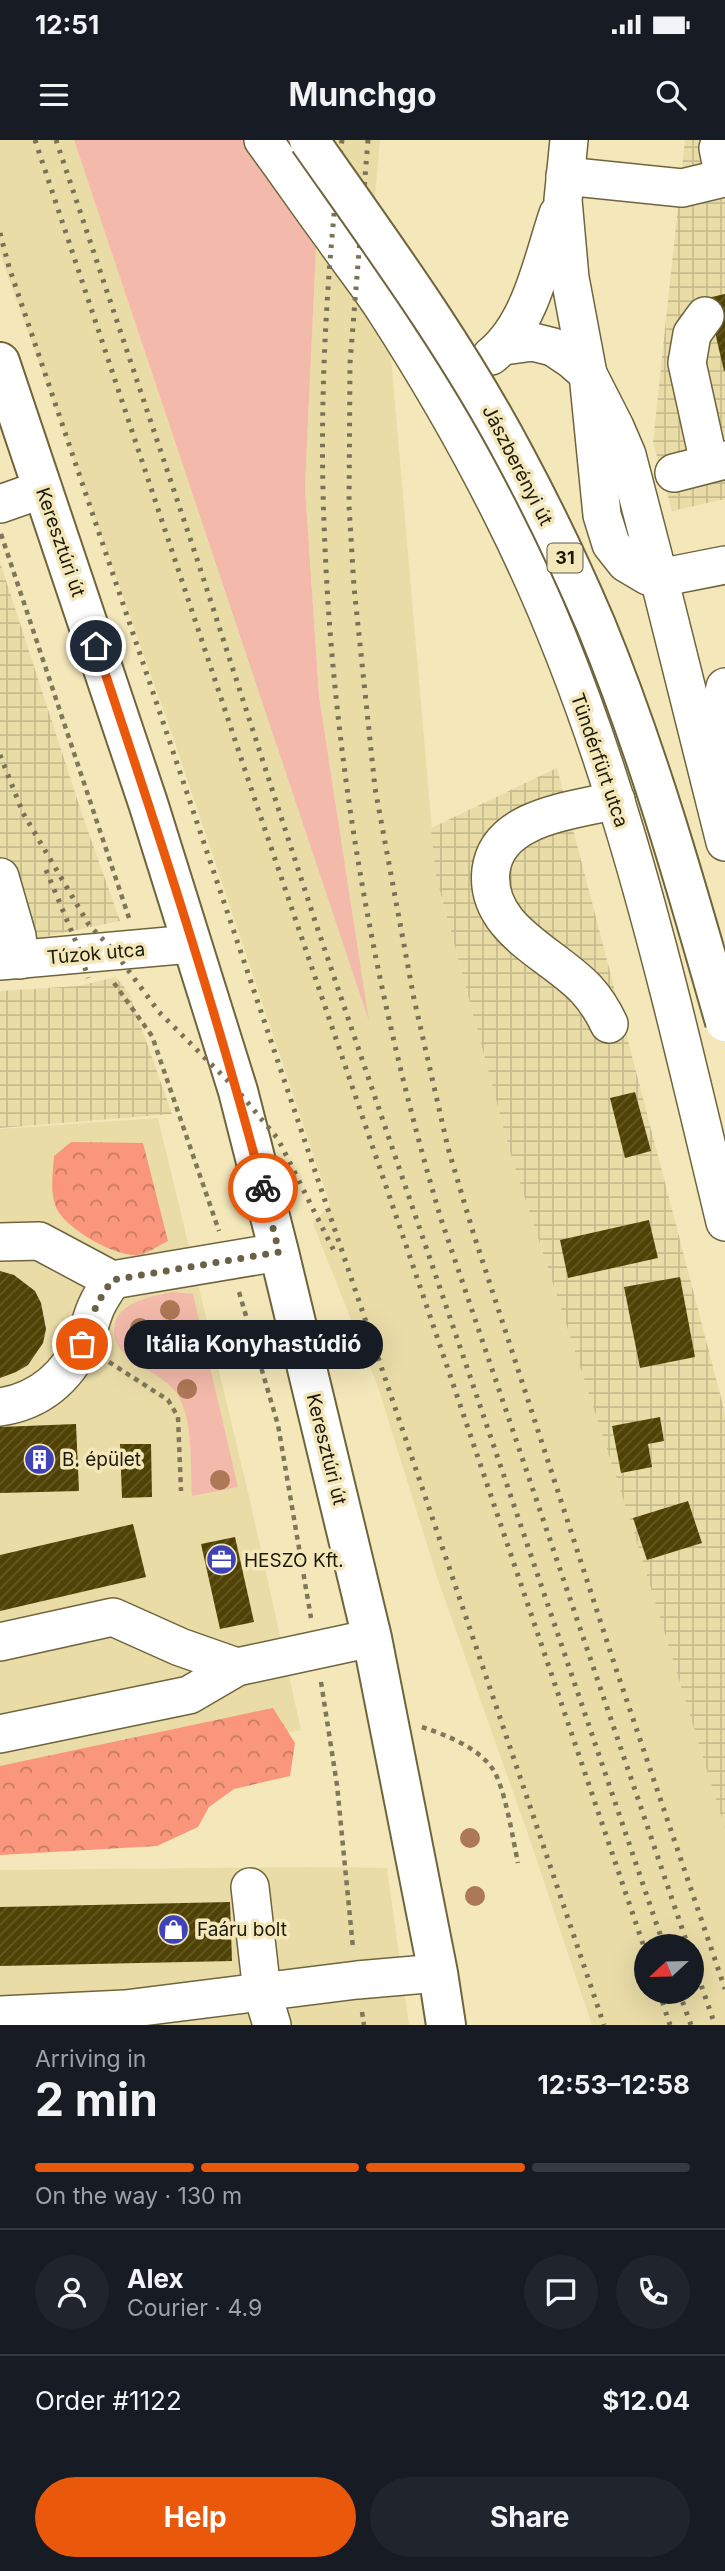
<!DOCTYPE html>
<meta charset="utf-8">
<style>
:root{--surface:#171b24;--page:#20242c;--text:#f1f3f6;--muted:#9ea1a6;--line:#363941;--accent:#ea580c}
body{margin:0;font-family:Inter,sans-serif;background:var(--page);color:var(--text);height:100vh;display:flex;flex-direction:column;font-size:26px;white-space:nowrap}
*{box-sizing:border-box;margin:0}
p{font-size:23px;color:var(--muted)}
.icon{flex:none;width:38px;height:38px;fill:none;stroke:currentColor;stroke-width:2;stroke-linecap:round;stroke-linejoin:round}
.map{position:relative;height:1885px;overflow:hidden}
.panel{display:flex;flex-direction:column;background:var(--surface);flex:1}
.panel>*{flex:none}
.needle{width:46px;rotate:248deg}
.buttons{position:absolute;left:634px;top:1794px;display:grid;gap:14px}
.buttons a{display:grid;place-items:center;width:70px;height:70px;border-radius:50%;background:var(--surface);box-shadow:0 7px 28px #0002;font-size:35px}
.pin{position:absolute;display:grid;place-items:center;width:60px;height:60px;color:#fff;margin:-30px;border:4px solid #fff;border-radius:50%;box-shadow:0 2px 7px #0007}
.courier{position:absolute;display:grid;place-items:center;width:70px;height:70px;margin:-35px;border:5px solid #ea580c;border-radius:50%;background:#fff;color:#222;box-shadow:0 2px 9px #0007}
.bubble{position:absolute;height:49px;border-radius:24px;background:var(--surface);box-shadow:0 7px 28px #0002;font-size:23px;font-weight:700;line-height:49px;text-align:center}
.head em{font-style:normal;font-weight:700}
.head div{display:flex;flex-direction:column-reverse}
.head{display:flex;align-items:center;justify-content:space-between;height:119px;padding:0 35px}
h1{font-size:46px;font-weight:700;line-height:52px}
.bar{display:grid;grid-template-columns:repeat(4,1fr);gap:10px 7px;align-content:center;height:84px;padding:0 35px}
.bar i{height:9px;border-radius:5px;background:var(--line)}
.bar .selected{background:var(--accent)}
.bar p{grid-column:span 4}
.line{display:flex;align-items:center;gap:18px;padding:0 35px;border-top:2px solid var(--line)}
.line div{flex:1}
.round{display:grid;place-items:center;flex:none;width:74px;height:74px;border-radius:37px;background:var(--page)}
.cta{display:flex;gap:14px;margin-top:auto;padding:14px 35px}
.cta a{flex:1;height:80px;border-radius:42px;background:var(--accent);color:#fff;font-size:28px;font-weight:700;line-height:80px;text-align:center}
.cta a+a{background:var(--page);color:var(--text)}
.status{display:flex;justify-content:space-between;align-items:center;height:49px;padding:0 35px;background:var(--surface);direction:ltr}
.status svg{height:19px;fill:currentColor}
header{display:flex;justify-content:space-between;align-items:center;height:91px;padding:0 35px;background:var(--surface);font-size:32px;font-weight:700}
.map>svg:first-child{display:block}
.built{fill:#e9dca7;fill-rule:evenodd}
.industrial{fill:url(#industrial-grid)}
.grass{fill:#f3baab}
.forest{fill:url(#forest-crowns)}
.building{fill:url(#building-hatch)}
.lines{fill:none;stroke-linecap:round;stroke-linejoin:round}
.minor-casing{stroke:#6f653c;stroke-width:40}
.major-casing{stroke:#6f653c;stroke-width:42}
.path{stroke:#7f775a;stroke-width:4.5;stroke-dasharray:5 5;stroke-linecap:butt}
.minor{stroke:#fff;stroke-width:37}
.major{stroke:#fff;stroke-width:38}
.rail{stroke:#7a7255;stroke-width:5;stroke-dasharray:3.5 7;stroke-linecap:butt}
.major-bridge-casing{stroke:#6f653c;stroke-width:42;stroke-linecap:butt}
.major-bridge{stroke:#fff;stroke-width:38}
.tree{fill:#ad7855}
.done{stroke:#696247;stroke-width:7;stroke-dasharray:0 12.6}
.route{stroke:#ea580c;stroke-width:9}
.labels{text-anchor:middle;stroke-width:7;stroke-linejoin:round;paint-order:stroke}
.shield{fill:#f4e8bb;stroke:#5e583e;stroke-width:2}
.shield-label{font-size:18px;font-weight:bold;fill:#1e1a09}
.street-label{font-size:19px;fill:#1e1a09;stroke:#f4e8bb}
.poi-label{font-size:19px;fill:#1e1a09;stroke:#f4e8bb;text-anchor:start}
</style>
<div class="status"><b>12:51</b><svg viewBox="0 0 49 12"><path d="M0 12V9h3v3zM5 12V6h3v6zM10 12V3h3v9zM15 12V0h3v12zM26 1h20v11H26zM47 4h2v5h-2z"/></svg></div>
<header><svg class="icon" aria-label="menu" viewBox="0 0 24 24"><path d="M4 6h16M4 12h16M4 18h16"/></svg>Munchgo<svg class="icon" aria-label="search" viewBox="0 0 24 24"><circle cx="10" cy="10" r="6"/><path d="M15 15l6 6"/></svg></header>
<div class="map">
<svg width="725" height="1885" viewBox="0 0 725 1885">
<defs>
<pattern id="industrial-grid" width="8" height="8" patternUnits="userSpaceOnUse" patternTransform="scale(1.75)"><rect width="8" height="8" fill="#e9dca7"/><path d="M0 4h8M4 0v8" fill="none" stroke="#c7bc8e"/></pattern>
<pattern id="forest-crowns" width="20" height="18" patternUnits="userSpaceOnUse" patternTransform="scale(1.75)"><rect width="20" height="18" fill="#f9967b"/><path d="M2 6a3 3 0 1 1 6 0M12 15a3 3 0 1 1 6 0" fill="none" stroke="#c97a63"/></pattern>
<pattern id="building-hatch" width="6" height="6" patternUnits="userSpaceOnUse" patternTransform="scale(1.75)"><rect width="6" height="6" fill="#4f4204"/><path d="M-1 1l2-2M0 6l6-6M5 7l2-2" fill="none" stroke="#655a27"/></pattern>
</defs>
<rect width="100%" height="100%" fill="#f4e8bb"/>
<!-- built -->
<g class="built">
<path d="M 0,0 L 74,0 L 368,875 L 319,556 L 305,347 L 321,0 L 380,0 L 365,169 L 391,217 L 436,736 L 510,1012 L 628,1374 L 725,1689 L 725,1885 L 592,1885 L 529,1697 L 438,1440 L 378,1247 L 313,1084 L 330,1064 L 170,588 L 0,114 ZM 646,1806 L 691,1806 L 691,1852 L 646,1852 Z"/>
<polygon points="158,978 248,1352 301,1590 0,1652 0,989"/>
<polygon points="308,1727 387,1728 409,1885 0,1885 0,1730"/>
</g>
<!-- industrial -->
<g class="industrial">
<polygon points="685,0 725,0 725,359 672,371 653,302"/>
<polygon points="0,422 83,677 120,781 28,800 0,801"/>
<polygon points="557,628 725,1273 725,1689 628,1374 510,1012 436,736 431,688"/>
<polygon points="116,837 129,853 172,974 0,988 0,851 79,846"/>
</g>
<!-- grass -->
<g class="grass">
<polygon points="74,0 321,0 305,347 319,556 369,881"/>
<path d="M 173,1152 L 193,1154 L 238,1347 L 192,1356 C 190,1324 194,1284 178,1255 C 162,1228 106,1221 115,1184 C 120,1161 154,1156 173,1152 Z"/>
</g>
<!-- forest -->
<g class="forest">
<path d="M 71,1002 L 143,1003 L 168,1101 C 159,1105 147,1114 138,1115 C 115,1117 69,1090 58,1071 C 49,1055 53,1033 54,1016 Z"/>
<polygon points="273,1568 295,1603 290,1636 234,1649 209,1667 198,1687 157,1706 0,1715 0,1626"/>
</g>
<!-- building -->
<g class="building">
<polygon points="725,154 725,231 724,231 707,158"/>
<polygon points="635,952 651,1011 625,1018 610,958"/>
<polygon points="649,1080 658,1118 568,1138 560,1100"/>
<polygon points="0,1131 14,1135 35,1151 41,1163 46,1189 43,1203 28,1225 16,1232 0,1238"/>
<polygon points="680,1137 695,1217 640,1228 624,1147"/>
<polygon points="660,1277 664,1301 648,1304 652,1327 621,1333 612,1286"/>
<polygon points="76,1284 79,1351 0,1353 0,1287"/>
<polygon points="120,1304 151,1304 152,1357 122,1358"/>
<polygon points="688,1361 702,1403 647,1420 633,1378"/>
<polygon points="133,1384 146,1437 0,1471 0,1415"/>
<polygon points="235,1397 254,1482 220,1489 201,1404"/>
<polygon points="230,1762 232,1821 0,1826 0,1767"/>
</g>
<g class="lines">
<defs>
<g id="minor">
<path d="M 263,0 C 287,32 309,65 333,97 C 350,122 369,145 385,170 C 427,235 466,302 501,372 C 614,595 667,841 725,1082"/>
<polyline points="569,0 563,60 570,138 588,234 602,375 611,404 626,423 648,436 659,438 725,425"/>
<polyline points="565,36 682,48 724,38 718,8 725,7"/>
<polyline points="705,176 692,194 687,223 709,323"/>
<polyline points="503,206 533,202 553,207 571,219 588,234 615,287 627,315 659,438 725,702"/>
<path d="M 491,216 C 531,184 542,121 558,74"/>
<polyline points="674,333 725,320"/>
<polyline points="0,364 43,349"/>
<polyline points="711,619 725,547"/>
<polyline points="0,737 17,796 20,820"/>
<polyline points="0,821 191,804"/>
<path d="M 609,884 C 603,871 596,860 586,849 C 552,813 484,789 491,730 C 498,676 573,671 616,660"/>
<polyline points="0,1102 39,1101 112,1140 279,1112"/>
<path d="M 0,1267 C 41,1261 68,1236 85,1199 C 90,1187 92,1174 98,1163 C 102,1155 107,1148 112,1140"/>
<polyline points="0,1502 113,1477 180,1507 237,1527"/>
<polyline points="0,1594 189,1555 237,1527 372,1498"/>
<polyline points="250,1747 262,1852 272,1885"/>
<polyline points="0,1875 125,1869 357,1840 438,1833"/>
</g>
<polyline id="major" points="0,222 148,663 238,951 279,1112 372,1498 438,1833 446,1885"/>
</defs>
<!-- minor casing -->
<use href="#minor" class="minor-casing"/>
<!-- major casing -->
<use href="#major" class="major-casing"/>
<!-- path -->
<g class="path">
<polyline points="1,394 129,778"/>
<polyline points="114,843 152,896 219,1091"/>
<polyline points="239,1152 278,1285 311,1478"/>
<polyline points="109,1222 168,1260 178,1277 181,1351"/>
<polyline points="321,1542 337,1645 353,1808"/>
<path d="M 422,1587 C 446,1595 477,1607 492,1628 C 505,1646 513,1700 518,1723"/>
<polyline points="362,1872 364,1885"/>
</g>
<!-- minor -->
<use href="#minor" class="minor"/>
<!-- major -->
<use href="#major" class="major"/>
<!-- rail -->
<g class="rail">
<polyline points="35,0 255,660 646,1813"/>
<polyline points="56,0 197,419 315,781 664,1806"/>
<path d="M 342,0 C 327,126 319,256 324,383 C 332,618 374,853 441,1079 L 688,1806"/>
<polyline points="368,0 350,223 349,366 354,447 375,648 414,859 448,1008 473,1092 615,1526 725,1849"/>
<polyline points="0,93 9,127 604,1885"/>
<polyline points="0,615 23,673 89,785 114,811 159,872 238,951 278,999 335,1113"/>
<polyline points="46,730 81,814 88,838"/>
<polyline points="691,1816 715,1885"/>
<polyline points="659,1852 670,1885"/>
<polyline points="679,1852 691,1885"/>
</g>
<defs>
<path id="major-bridge" d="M 309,0 C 382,104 457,206 516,318 C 545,372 572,429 596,485 C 649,614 687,749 725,882"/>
</defs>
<!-- major-bridge casing -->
<use href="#major-bridge" class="major-bridge-casing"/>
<!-- major-bridge -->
<use href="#major-bridge" class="major-bridge"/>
</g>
<!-- trees -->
<g class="tree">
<circle cx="170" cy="1170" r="10"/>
<circle cx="140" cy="1188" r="10"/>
<circle cx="187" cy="1249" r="10"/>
<circle cx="220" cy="1340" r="10"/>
<circle cx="470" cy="1698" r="10"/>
<circle cx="475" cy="1756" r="10"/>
</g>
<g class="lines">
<!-- done -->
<polyline class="done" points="82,1204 97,1164 112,1140 279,1112 263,1048"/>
<!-- route -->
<path class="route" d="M 96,506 C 156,685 215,865 263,1048"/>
</g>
<!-- icons -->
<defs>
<symbol id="building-disc" viewBox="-11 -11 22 22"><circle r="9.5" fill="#4043b7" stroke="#f4e8bb"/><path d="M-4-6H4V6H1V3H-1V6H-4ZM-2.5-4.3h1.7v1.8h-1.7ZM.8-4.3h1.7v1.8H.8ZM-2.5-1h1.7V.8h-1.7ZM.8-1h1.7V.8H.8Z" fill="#fff"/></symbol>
<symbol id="office-disc" viewBox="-11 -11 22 22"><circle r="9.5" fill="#4043b7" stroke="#f4e8bb"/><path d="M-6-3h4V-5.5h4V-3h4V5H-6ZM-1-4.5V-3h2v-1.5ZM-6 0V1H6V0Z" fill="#fff"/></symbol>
<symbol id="shop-disc" viewBox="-11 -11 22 22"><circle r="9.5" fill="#4043b7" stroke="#f4e8bb"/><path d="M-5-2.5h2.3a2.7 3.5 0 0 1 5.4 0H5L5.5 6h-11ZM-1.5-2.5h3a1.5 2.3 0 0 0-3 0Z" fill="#fff"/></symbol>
</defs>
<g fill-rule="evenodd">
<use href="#building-disc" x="22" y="1302" width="35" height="35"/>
<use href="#office-disc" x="204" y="1402" width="35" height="35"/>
<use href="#shop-disc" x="156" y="1772" width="35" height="35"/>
</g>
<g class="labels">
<!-- shield labels -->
<rect class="shield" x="547.5" y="403.5" width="35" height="29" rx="5"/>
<g class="shield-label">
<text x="565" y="424">31</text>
</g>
<!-- street labels -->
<g class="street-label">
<text transform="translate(518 325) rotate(63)" y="7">Jászberényi út</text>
<text transform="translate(61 402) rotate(71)" y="7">Keresztúri út</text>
<text transform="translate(600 620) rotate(71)" y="7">Tündérfürt utca</text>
<text transform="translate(96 813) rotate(-5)" y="7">Túzok utca</text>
<text transform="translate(327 1309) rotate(76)" y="7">Keresztúri út</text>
</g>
<!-- poi labels -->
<g class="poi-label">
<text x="62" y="1326">B. épület</text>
<text x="244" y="1427">HESZO Kft.</text>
<text x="197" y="1796">Faáru bolt</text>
</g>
</g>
</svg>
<div class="buttons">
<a><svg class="needle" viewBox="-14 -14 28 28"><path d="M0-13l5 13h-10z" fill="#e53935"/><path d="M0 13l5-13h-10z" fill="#9ea1a6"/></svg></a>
</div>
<div class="pin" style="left:82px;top:1204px;background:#ea580c"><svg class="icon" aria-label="bag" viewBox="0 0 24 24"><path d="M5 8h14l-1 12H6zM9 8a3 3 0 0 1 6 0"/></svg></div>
<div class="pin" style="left:96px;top:506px;background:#1f2937"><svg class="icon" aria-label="home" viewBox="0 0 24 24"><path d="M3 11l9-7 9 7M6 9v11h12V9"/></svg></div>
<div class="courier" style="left:263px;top:1048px"><svg class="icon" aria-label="bike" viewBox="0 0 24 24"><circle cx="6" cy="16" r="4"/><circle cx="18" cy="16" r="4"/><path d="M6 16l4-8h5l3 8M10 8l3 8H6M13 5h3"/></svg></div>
<div class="bubble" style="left:124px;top:1180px;width:259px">Itália Konyhastúdió</div>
</div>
<section class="panel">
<div class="head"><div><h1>2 min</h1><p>Arriving in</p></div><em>12:53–12:58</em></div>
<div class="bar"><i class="selected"></i><i class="selected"></i><i class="selected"></i><i></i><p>On the way · 130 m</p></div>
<div class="line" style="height:126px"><a class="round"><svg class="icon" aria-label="person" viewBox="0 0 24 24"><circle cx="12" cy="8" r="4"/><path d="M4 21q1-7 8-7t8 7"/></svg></a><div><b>Alex</b><p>Courier · 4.9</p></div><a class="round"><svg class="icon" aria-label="chat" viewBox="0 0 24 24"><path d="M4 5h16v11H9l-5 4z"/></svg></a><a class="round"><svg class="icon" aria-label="phone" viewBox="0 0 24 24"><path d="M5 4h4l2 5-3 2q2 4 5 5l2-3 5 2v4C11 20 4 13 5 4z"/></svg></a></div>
<div class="line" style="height:91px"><div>Order #1122</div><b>$12.04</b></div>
<div class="cta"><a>Help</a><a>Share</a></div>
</section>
